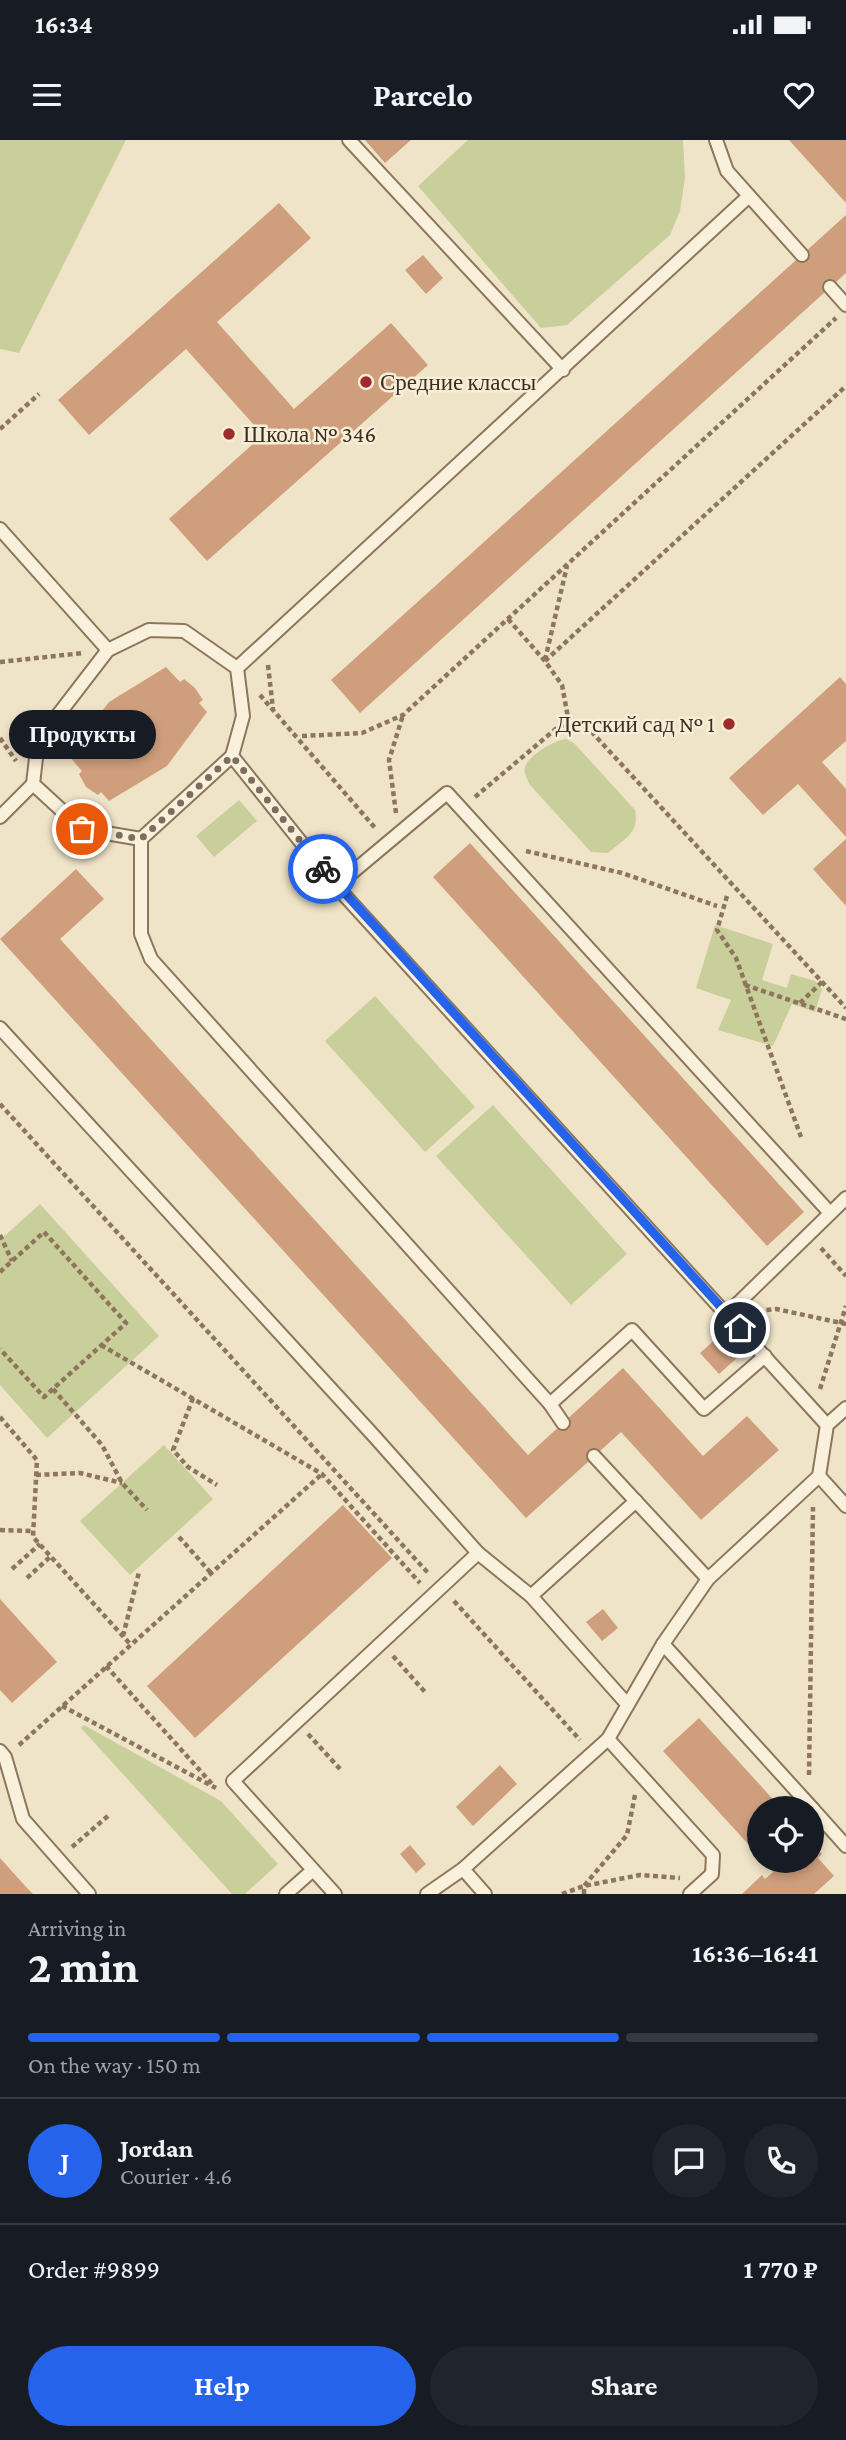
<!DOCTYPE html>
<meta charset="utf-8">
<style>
:root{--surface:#171b24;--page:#20242c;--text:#f1f3f6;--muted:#9ea1a6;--line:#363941;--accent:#2563eb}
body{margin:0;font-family:"Crimson Pro",serif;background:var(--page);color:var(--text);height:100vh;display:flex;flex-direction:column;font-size:26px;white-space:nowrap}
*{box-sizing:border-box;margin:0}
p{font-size:23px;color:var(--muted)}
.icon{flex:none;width:38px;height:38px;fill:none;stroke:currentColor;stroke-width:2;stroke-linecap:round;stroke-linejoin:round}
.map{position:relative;height:1754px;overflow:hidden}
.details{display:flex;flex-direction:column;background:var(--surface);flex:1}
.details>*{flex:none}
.tools{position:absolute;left:747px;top:1656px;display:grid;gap:14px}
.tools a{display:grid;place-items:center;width:77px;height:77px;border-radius:50%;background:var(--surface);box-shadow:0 4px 10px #0003;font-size:35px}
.pin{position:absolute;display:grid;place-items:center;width:60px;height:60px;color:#fff;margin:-30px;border:4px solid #fff;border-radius:50%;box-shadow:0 2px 7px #0007}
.courier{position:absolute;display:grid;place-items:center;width:70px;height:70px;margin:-35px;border:5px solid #2563eb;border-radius:50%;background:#fff;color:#222;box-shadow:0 2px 9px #0007}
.bubble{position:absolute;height:49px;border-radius:24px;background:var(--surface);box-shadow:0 4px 10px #0003;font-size:23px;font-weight:700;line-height:49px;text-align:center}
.headline em{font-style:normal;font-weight:700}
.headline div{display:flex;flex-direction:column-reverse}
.headline{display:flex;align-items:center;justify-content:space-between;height:119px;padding:0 28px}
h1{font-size:46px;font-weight:700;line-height:52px}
.bar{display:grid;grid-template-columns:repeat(4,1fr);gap:10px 7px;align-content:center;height:84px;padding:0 28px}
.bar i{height:9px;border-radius:5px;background:var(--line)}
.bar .on{background:var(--accent)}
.bar p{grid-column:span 4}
.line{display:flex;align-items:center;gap:18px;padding:0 28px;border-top:2px solid var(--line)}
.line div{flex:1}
.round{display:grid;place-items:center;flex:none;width:74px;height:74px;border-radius:37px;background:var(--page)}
.action{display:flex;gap:14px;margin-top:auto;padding:14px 28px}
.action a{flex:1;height:80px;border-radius:42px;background:var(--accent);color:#fff;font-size:28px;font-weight:700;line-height:80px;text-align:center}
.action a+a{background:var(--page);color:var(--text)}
.status{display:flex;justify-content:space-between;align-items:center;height:49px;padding:0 35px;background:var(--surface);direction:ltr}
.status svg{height:19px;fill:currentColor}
header{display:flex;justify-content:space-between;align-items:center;height:91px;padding:0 28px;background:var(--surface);font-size:32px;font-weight:700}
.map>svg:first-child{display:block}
.green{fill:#c9cf9b}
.building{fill:#cf9f7d}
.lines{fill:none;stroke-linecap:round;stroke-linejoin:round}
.lane-casing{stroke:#8d765c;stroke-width:16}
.path{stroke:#8d765c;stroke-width:4.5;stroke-dasharray:5 3.5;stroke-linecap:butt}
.lane{stroke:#faf1dc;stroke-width:12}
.done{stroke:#7c6e5b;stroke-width:7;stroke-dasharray:0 12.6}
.route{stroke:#2563eb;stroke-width:9}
.poi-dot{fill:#9e2a2b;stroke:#f7eed8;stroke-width:2.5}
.labels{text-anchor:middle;stroke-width:5;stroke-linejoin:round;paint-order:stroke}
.poi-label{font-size:23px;fill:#3d2e20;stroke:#f7eed8;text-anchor:start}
</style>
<div class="status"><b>16:34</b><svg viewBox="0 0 49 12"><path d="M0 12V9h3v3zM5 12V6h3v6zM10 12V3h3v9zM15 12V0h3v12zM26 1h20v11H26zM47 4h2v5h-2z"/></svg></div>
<header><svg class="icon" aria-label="menu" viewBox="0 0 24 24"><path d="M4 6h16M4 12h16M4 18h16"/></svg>Parcelo<svg class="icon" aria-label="heart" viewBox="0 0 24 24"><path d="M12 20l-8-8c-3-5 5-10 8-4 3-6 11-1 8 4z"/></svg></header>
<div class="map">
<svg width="846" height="1754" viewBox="0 0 846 1754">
<rect width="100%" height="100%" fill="#f0e4c8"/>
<!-- green -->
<g class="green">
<polygon points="0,0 126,0 19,213 0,209"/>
<polygon points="468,0 683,0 685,38 680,71 670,95 567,185 541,188 418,46"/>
<path d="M 566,599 L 574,603 L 635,670 C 640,693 624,699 608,713 L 591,712 L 530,645 C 526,637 522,630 527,623 C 533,613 555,600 566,599 Z"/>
<polygon points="239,660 257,681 214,717 196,696"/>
<polygon points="715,785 773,804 762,840 787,848 791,834 815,841 822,849 815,872 792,864 773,906 718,890 731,860 696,848"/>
<polygon points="375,856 475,967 425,1012 325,901"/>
<polygon points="493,965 627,1114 571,1165 436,1016"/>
<polygon points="40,1064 159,1196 47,1298 0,1245 0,1100"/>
<polygon points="164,1305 213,1359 130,1435 80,1381"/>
<polygon points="84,1585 221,1661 278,1724 245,1754 232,1754 81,1588"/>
</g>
<!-- building -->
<g class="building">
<polygon points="365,0 411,0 385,23"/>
<polygon points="789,0 846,0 846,63"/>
<polygon points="279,63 311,98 217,182 294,269 391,183 428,225 207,421 169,379 263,295 186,209 89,295 58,260"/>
<polygon points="846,75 846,133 360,573 331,540"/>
<polygon points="423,115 443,138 426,154 405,130"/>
<polygon points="166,527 180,542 184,539 195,548 203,560 199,563 207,572 167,626 109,661 101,652 98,655 86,647 79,634 82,631 68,615 109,562"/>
<polygon points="840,537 846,544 846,601 822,622 846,649 846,697 798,644 763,675 729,638"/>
<polygon points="846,699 846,766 813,729"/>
<polygon points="470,703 804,1072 767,1106 433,737"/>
<polygon points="76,729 104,759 60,799 528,1315 623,1228 703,1316 747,1276 779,1310 701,1380 621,1292 526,1378 0,799"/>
<polygon points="719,1196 738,1217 719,1234 700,1213"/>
<polygon points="343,1365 392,1418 195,1598 147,1546"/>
<polygon points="0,1459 57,1522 12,1563 0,1550"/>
<polygon points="603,1469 618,1488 602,1501 586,1482"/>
<polygon points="699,1578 781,1668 760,1668 760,1717 663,1611"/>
<polygon points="500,1625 517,1644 473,1686 456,1667"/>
<polygon points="812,1703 822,1714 818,1718 834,1736 814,1754 742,1754 762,1735 765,1739 773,1732 762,1720 812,1720"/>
<polygon points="410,1705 426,1724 416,1733 400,1714"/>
<polygon points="0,1718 27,1748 33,1754 0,1754"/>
</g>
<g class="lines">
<defs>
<g id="lane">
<polyline points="349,0 563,230"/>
<polyline points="716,0 727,31 802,115"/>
<polyline points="830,147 846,165"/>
<polyline points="0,389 108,510"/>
<polyline points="237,528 749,56"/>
<polyline points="0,677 33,644"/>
<polyline points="141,699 232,616"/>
<polyline points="336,746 447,653 830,1073"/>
<polyline points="0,888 374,1296 478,1413"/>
<polyline points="727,1174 846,1058"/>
<polyline points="550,1264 632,1190 704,1269 765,1216"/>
<polyline points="563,1283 550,1264 151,819 141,794 141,699 82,689 33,644 38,601 108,510 149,490 184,491 237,528 243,576 232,616 336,746 827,1285"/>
<polyline points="594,1316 708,1439"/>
<polyline points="819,1336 846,1366"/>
<polyline points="531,1456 636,1361"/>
<polyline points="663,1504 812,1668"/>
<polyline points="608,1599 713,1715 712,1734 690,1754"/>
<polyline points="0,1611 5,1617 23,1679 89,1754"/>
<polyline points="812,1668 846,1706"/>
<polyline points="463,1729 485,1754"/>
<polyline points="286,1754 313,1730"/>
<polyline points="335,1754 233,1641 478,1413 531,1456 627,1564"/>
<polyline points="427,1754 463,1729 608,1599 663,1504 708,1439 819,1336 827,1285 846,1268"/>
</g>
</defs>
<!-- lane casing -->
<use href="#lane" class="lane-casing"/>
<!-- path -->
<g class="path">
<polyline points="0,289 39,254"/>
<polyline points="508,479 545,521 562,545 569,583"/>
<polyline points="545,520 567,426"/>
<polyline points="545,521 846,246"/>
<polyline points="0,522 83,513"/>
<polyline points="268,525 273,569"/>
<polyline points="260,555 376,689"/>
<polyline points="302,596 362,593 403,575 836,178"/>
<polyline points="0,598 16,621"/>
<path d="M 475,657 L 558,587 C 570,583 576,582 588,588 L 846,868"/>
<polyline points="396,673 389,620 403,575"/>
<polyline points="526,711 622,733 717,766"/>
<polyline points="727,756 717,790 736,818 801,997"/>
<polyline points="745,845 846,879"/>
<polyline points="800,863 822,842"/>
<polyline points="0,964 429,1434"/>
<polyline points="0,1095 12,1121"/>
<polyline points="821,1108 846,1136"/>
<polyline points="0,1132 44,1092 126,1183 44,1257 0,1209"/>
<polyline points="758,1171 776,1169 846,1184"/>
<polyline points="101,1205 322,1334 420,1443"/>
<polyline points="53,1249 102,1305 122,1343 147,1370"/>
<polyline points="820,1249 846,1166"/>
<polyline points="193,1258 173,1310 188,1327 217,1345"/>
<polyline points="0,1277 37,1320 33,1397 131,1505"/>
<polyline points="36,1335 80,1333 122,1343"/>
<polyline points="0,1390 34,1391"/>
<polyline points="179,1397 211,1433"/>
<polyline points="12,1429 40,1404"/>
<polyline points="27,1438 51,1416"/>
<polyline points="454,1461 580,1600"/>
<polyline points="123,1496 139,1432"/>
<polyline points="393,1516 425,1552"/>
<polyline points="106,1526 213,1645"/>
<polyline points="62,1566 216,1648"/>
<polyline points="308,1594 340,1629"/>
<polyline points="19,1605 322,1334"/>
<polyline points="809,1635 813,1367"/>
<polyline points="72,1707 109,1675"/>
<polyline points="562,1754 584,1746 640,1735 680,1738"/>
<polyline points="584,1754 584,1746 627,1695 635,1655"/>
</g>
<!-- lane -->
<use href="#lane" class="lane"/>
</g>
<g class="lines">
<!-- done -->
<polyline class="done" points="82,689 141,699 232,616 323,729"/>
<!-- route -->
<polyline class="route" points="323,729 740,1188"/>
</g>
<!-- markers -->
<g class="poi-dot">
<circle cx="366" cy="242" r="7"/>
<circle cx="229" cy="294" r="7"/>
<circle cx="729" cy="584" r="7"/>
</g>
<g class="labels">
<!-- poi labels -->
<g class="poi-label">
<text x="380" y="250">Средние классы</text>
<text x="243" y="302">Школа № 346</text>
<text x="715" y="592" text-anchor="end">Детский сад № 1</text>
</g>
</g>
</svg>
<div class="tools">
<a><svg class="icon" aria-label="locate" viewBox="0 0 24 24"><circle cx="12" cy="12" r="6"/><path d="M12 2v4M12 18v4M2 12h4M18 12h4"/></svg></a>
</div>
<div class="pin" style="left:82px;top:689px;background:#ea580c"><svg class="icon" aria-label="bag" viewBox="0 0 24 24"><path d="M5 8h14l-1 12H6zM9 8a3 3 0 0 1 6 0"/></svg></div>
<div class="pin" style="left:740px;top:1188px;background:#1f2937"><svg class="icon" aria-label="home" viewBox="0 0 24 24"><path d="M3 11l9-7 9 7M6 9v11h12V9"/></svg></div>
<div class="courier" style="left:323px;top:729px"><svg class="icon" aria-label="bike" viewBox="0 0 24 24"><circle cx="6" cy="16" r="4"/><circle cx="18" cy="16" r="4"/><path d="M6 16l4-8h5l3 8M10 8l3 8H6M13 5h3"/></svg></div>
<div class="bubble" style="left:9px;top:570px;width:147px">Продукты</div>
</div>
<section class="details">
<div class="headline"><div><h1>2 min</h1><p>Arriving in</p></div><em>16:36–16:41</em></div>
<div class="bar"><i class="on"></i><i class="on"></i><i class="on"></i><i></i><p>On the way · 150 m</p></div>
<div class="line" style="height:126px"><b class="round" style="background:var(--accent);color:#fff">J</b><div><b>Jordan</b><p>Courier · 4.6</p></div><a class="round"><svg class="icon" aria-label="chat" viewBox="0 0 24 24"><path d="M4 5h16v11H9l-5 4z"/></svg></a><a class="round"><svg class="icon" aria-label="phone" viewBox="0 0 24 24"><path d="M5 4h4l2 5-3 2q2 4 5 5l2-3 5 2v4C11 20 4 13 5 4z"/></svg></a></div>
<div class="line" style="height:91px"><div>Order #9899</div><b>1 770 ₽</b></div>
<div class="action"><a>Help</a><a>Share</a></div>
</section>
